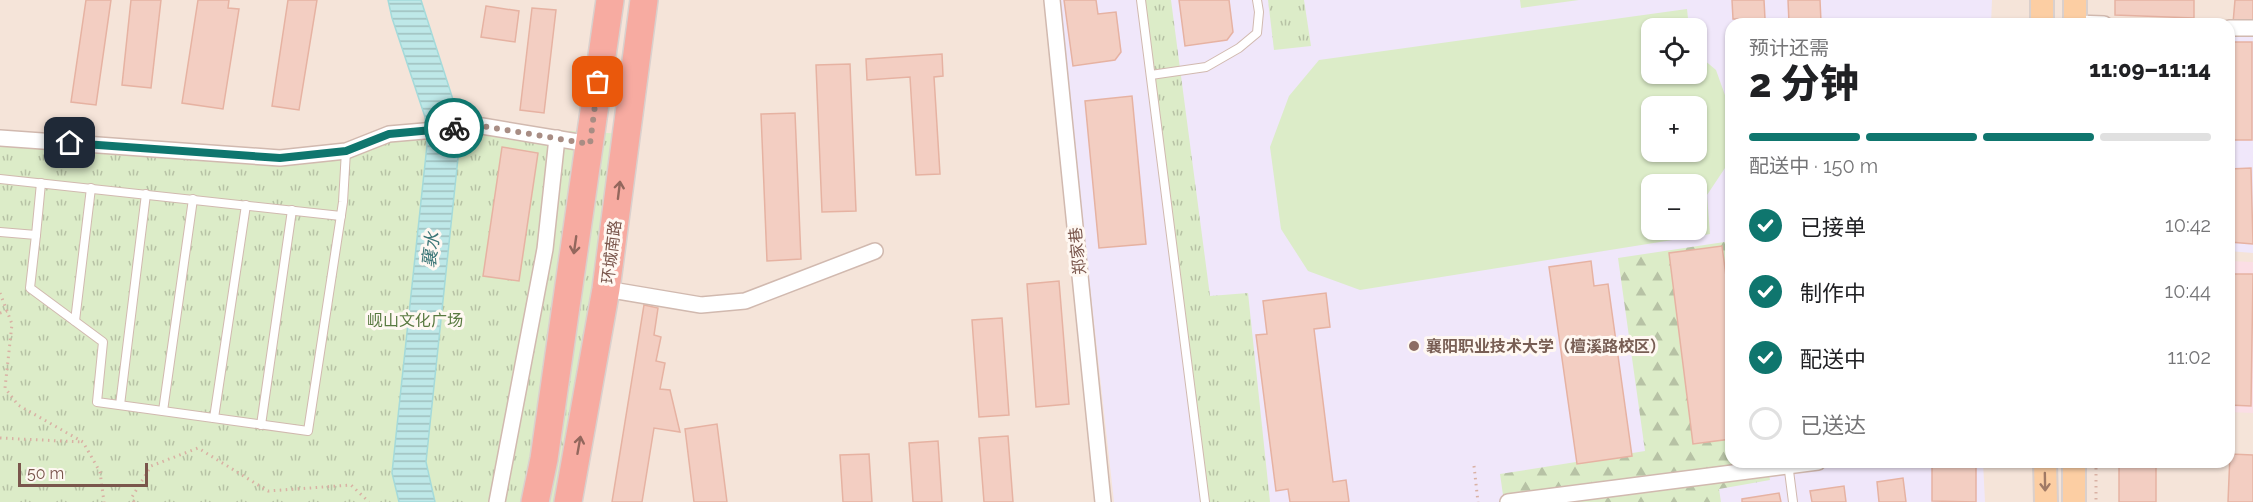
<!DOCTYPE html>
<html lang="zh">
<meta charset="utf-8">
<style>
:root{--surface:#fff;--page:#f2f2f2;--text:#202124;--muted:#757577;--line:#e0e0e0;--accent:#0f766e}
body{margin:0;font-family:Raleway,"Noto Sans SC",sans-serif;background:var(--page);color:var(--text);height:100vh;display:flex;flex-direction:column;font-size:22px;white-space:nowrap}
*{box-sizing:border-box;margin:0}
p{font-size:20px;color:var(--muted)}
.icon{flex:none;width:33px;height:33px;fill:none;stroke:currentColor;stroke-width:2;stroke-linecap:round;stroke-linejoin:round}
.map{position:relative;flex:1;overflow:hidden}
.sheet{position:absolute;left:1725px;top:18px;width:510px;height:450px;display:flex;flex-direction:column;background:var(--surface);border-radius:18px;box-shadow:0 2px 4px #0004}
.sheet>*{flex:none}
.fabs{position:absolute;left:1641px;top:18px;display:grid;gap:12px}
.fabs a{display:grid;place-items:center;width:66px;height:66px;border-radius:12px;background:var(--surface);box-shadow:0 2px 4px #0004;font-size:30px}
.scale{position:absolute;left:18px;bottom:15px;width:130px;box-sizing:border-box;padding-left:6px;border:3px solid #7a564c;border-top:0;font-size:16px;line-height:21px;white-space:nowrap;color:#7a564c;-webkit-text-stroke:4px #fff8f2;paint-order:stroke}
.pin{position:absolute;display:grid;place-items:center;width:51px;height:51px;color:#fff;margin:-26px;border-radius:12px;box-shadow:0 3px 9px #0006}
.courier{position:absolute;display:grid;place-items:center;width:60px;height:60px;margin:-30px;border:4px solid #0f766e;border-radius:50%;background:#fff;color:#222;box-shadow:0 2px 8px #0007}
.summary em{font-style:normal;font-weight:800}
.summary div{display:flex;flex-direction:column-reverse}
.summary{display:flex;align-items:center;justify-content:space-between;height:102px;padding:0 24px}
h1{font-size:39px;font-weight:800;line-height:45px}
.bar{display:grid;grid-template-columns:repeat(4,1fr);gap:9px 6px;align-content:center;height:72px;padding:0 24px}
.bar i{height:8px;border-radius:4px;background:var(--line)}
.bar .current{background:var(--accent)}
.bar p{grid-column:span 4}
ol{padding:0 24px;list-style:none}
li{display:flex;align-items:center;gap:18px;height:66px}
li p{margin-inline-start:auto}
li .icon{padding:6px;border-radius:50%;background:var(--accent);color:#fff;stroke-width:4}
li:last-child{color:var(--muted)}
li i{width:33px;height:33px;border:3px solid var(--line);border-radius:50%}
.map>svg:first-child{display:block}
.residential{fill:#f5e4d9;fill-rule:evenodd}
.education{fill:#f0e7fa;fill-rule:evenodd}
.medical{fill:#fbdee5}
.grass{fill:url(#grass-tufts)}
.forest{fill:url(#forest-firs)}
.pitch{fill:#dcecc8;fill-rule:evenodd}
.water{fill:url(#water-rules);stroke:#a4dada;stroke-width:1.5}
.building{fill:#f3cec2;stroke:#e6b2a2;stroke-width:1.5}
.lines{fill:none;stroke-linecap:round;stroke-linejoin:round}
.lane-casing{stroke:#d1b9af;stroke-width:10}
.street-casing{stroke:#d1b9af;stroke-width:18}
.primary-casing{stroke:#dad0cd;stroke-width:26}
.highway-casing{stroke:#dad0cd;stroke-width:30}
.path{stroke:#d9b1a4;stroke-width:3;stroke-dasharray:1.5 4.5;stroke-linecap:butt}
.lane{stroke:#fff;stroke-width:8}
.street{stroke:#fff;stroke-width:15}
.primary{stroke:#fccea3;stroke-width:22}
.highway{stroke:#f7aba1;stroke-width:27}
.oneway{stroke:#93675d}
.oneway2{stroke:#a17a66}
.done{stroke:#a88d84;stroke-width:6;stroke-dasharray:0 10.8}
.route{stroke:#0f766e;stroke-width:8}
.education-dot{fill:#8d6e63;stroke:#fff8f2;stroke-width:2}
.labels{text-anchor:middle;stroke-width:6;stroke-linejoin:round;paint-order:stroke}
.street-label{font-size:16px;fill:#7a564c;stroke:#fff8f2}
.park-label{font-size:16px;fill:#597a41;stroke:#fff8f2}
.education-label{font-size:16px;font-weight:bold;fill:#785e54;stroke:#fff8f2;text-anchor:start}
.water-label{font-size:18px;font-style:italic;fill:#3c7677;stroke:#fff8f2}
</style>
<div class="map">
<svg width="2253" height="502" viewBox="0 0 2253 502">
<defs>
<pattern id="grass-tufts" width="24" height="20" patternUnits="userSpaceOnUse" patternTransform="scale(1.5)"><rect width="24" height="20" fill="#dcecc8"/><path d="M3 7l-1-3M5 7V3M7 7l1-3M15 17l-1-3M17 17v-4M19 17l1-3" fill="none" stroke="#b7c2a5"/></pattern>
<pattern id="forest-firs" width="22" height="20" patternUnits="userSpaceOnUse" patternTransform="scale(1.5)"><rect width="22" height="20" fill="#dcecc8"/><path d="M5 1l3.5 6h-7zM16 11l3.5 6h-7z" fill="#b7c2a5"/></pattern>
<pattern id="water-rules" width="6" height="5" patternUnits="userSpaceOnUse" patternTransform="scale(1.5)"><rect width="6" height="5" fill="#bee8e8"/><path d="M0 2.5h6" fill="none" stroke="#9fbfbe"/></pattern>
</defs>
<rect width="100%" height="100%" fill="#fdf3eb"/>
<!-- residential -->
<path class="residential" d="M 0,0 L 2253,0 L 2253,502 L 435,502 L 280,158 L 0,162 ZM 1731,24 L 2229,24 L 2229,462 L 1731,462 ZM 1652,28 L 1696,28 L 1696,74 L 1652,74 ZM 1652,106 L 1696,106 L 1696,152 L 1652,152 ZM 1652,184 L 1696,184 L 1696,230 L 1652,230 Z"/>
<!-- education -->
<g class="education">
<path d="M 1058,0 L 1992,0 L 1991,24 L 1731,24 L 1731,462 L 1983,462 L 1985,502 L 1114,502 ZM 1652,28 L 1696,28 L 1696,74 L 1652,74 ZM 1652,106 L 1696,106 L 1696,152 L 1652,152 ZM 1652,184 L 1696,184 L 1696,230 L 1652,230 Z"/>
<polygon points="2229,33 2253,34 2253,253 2229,251"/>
</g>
<!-- medical -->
<polygon class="medical" points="2229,261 2253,262 2253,413 2229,412"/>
<!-- grass -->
<g class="grass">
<polygon points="1141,0 1171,0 1210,296 1248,293 1270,502 1205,502"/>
<polygon points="1268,0 1304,0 1311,46 1274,50"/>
<polygon points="482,126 626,134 568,502 0,502 0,138 280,158 346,151 372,136"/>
</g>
<!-- forest -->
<polygon class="forest" points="1731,241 1731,462 1767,462 1770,480 1719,489 1721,502 1504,502 1500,474 1645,451 1618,258"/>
<!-- pitch -->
<g class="pitch">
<polygon points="1520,0 1579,0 1521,8"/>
<path d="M 1687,9 L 1689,28 L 1652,28 L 1652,74 L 1696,74 L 1697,54 L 1716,70 L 1731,112 L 1727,165 L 1707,195 L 1710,234 L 1360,290 L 1308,271 L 1281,229 L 1270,147 L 1289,96 L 1319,60 ZM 1652,106 L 1696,106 L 1696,152 L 1652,152 ZM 1652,184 L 1696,184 L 1696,230 L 1652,230 Z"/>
</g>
<!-- water -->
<polygon class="water" points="388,0 421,0 458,115 458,158 426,462 435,502 399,502 392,473 427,145 425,117 392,18"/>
<!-- building -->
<g class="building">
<polygon points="86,0 111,0 96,105 71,102"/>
<polygon points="131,0 161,0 151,88 122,85"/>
<polygon points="198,0 229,0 228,8 239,9 223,109 182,103"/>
<polygon points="288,0 317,0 299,110 272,106"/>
<polygon points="1064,0 1096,0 1098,14 1116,12 1121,52 1115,60 1073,66"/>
<polygon points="1179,0 1229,0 1233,32 1227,40 1185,46"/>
<polygon points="1732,0 1764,0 1765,19 1733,19"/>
<polygon points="1788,0 1820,0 1821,22 1789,23"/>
<polygon points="2115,0 2194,0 2194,18 2115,15"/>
<polygon points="2235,0 2253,0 2253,24 2233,23"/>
<polygon points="486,6 519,11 515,42 481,37"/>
<polygon points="532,8 556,10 544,113 520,110"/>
<rect x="2229" y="42" width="23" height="98"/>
<polygon points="942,54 943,76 934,77 940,174 916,175 910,77 867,80 866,59"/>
<polygon points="850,64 856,211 822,212 816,65"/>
<polygon points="1132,96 1146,244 1099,248 1085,101"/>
<polygon points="795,113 801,259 767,261 761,114"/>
<polygon points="502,147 538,153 519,281 483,276"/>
<polygon points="2251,168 2253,244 2230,242 2230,169"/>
<polygon points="1722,246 1731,314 1731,439 1693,444 1669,253"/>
<polygon points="1591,261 1594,286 1608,284 1632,456 1577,464 1549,267"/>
<polygon points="2229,274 2253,274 2251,406 2229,405"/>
<polygon points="1059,281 1069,404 1036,407 1027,284"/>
<polygon points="1326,293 1330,327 1314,329 1333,482 1346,480 1349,502 1290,502 1288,489 1276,491 1256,335 1267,334 1263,301"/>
<polygon points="644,305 658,308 654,335 661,337 656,361 665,363 660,389 670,390 680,432 654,428 642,502 612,502"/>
<polygon points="1002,318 1009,415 979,417 972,320"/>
<polygon points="717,424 727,502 694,502 685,429"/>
<polygon points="1008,436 1013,502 984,502 979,438"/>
<polygon points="938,441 942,502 913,502 909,443"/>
<polygon points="869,454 872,502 843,502 840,455"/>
<polygon points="2230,454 2253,455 2253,502 2228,502"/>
<polygon points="1932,462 1976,462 1976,502 1932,501"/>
<rect x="2119" y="462" width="37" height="40"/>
<polygon points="1903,478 1906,502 1879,502 1877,482"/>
<polygon points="1844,486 1846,502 1812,502 1810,491"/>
<polygon points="1779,493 1781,502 1742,502 1742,499"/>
</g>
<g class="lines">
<defs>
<g id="lane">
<polyline points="1141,0 1205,502"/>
<polyline points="1151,75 1206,67 1239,48 1257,33 1259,12 1257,0"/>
<polyline points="0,179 341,216"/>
<polyline points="0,232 36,235 30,288 103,342 97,402 308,431 343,202 346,151"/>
<polyline points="36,235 41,183"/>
<polyline points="75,321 91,188"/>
<polyline points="120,405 146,194"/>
<polyline points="163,411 193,199"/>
<polyline points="214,418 246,205"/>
<polyline points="261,425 292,210"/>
<polyline points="1788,463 1793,502"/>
</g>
<g id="street">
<polyline points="1052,0 1103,502"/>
<polyline points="2075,23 2104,24"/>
<polyline points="2229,28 2253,28"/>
<polyline points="0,138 280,158 346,151 389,134 482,126 590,144"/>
<polyline points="606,289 701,305 745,301 875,251"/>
<polyline points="497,502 545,249 557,138"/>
<polyline points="1508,502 1818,462"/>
</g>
<g id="primary">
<polyline points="2042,0 2042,24"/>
<polyline points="2075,0 2075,24"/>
<polyline points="2045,462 2046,502"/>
<polyline points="2074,502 2074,462"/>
</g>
<g id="highway">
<polyline points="535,502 544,459 610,0"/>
<polyline points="568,502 606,289 644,0"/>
</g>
</defs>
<!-- lane casing -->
<use href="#lane" class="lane-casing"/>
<!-- street casing -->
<use href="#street" class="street-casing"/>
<!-- primary casing -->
<use href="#primary" class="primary-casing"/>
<!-- highway casing -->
<use href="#highway" class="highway-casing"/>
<!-- path -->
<g class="path">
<polyline points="0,293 12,324 5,388 18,405 83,442 100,472 104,502"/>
<polyline points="0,313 7,311"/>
<polyline points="0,438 82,442"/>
<polyline points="2096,462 2096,502"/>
<polyline points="1474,466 1478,502"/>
<polyline points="134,502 132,497 151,466 198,448 268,491 351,485 369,502"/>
</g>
<!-- lane -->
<use href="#lane" class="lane"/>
<!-- street -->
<use href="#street" class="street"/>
<!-- primary -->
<use href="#primary" class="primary"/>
<!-- highway -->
<use href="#highway" class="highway"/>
</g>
<!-- one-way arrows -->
<defs><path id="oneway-shaft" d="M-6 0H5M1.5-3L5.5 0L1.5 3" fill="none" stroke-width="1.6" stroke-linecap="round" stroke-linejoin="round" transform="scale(1.5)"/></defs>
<g class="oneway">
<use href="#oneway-shaft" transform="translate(619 190) rotate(-83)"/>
<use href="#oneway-shaft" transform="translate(575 245) rotate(98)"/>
<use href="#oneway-shaft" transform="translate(579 445) rotate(-80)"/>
</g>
<use class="oneway2" href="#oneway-shaft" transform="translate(2045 482) rotate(89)"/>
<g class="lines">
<!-- done -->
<polyline class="done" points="454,128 482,126 590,144 598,82"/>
<!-- route -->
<polyline class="route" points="70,143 280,158 346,151 389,134 454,128"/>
</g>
<!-- markers -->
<circle class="education-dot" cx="1414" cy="346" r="6"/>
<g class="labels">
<!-- street labels -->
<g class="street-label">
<text transform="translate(1077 251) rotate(-96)" y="6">郑家巷</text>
<text transform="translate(611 252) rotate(-83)" y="6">环城南路</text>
</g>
<!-- park labels -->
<g class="park-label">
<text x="415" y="326">岘山文化广场</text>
</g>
<!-- education labels -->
<g class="education-label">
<text x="1426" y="352">襄阳职业技术大学（檀溪路校区）</text>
</g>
<!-- water labels -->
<g class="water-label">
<text transform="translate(431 250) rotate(-83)" y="6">襄水</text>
</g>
</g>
</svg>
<div class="fabs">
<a><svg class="icon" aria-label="locate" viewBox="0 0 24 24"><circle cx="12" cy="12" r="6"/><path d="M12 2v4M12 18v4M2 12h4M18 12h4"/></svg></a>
<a>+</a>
<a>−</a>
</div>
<div class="scale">50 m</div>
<div class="pin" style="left:598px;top:82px;background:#ea580c"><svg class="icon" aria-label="bag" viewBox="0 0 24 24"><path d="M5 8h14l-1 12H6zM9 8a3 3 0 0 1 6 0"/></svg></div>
<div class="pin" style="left:70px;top:143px;background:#1f2937"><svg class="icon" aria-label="home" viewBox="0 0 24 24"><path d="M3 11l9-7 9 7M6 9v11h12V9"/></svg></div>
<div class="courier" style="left:454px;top:128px"><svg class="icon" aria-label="bike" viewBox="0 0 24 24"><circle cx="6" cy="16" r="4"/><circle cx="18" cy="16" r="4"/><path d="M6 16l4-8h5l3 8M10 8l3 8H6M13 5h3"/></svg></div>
<section class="sheet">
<div class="summary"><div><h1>2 分钟</h1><p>预计还需</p></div><em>11:09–11:14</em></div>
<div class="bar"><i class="current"></i><i class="current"></i><i class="current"></i><i></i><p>配送中 · 150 m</p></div>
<ol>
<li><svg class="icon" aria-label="check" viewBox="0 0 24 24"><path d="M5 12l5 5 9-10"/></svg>已接单<p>10:42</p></li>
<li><svg class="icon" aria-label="check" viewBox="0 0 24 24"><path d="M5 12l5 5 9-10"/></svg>制作中<p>10:44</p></li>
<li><svg class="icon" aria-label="check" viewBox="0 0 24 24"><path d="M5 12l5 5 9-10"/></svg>配送中<p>11:02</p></li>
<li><i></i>已送达</li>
</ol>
</section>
</div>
